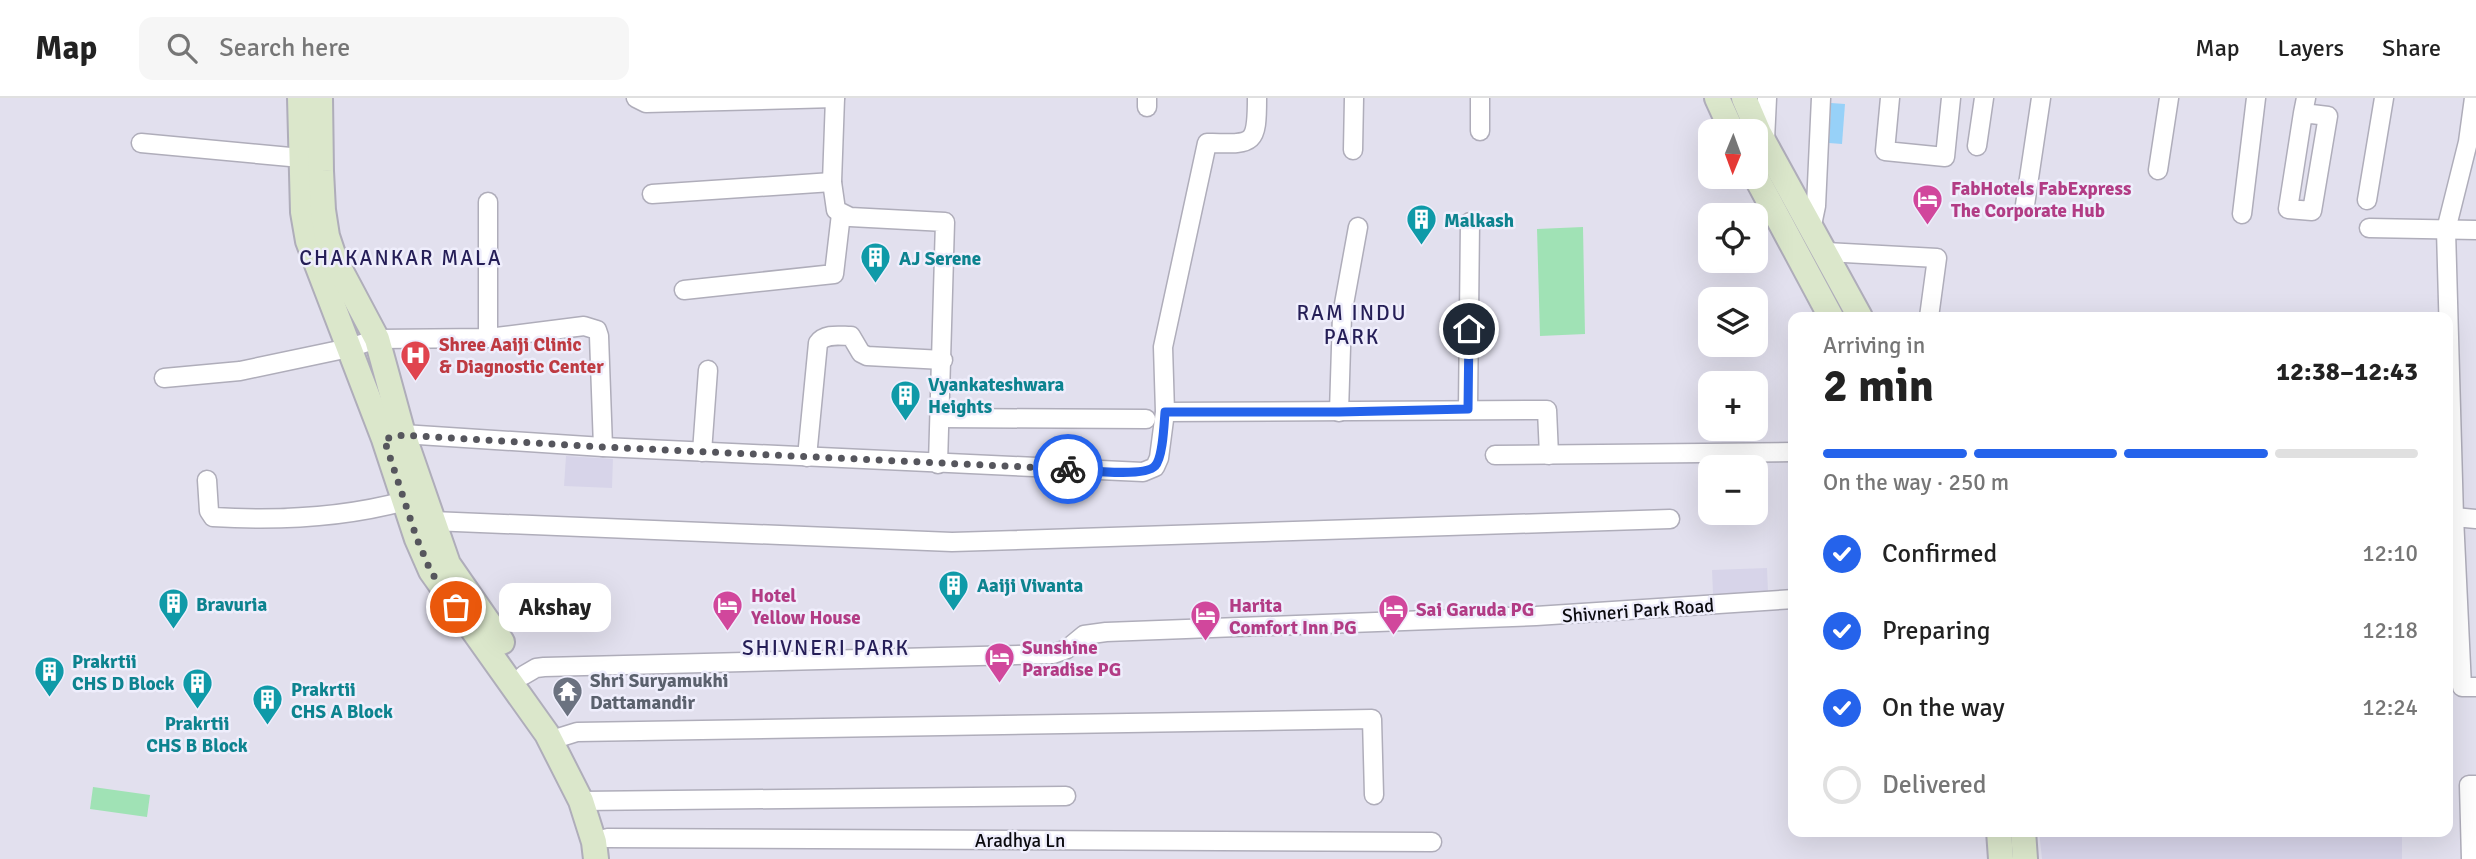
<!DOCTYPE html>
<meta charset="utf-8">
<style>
:root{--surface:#fff;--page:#f6f6f6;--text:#222;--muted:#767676;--line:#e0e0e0;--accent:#2563eb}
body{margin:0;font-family:Signika,sans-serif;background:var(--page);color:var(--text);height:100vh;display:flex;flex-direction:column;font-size:26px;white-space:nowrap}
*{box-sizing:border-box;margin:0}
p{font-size:23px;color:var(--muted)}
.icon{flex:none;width:38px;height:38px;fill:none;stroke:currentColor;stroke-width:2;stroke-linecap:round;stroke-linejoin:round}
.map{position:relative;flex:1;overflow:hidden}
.side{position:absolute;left:1788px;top:214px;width:665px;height:525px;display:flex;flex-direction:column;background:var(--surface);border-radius:14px;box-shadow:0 7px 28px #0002}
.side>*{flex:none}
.needle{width:46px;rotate:181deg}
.fabs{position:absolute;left:1698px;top:21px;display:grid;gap:14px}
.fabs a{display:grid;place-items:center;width:70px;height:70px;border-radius:14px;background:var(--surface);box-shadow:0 7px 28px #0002;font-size:35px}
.pin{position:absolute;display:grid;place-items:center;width:60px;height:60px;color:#fff;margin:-30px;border:4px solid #fff;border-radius:50%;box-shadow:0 2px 7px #0007}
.courier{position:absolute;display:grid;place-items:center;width:70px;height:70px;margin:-35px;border:5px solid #2563eb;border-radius:50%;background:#fff;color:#222;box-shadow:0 2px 9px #0007}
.bubble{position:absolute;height:49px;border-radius:14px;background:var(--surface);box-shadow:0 7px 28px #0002;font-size:23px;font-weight:800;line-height:49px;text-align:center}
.overview em{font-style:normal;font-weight:800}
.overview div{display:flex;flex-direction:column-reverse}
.overview{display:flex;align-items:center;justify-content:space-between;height:119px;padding:0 35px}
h1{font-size:46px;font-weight:800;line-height:52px}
.bar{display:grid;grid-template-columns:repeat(4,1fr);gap:10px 7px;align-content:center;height:84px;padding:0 35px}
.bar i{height:9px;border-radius:5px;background:var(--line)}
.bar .selected{background:var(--accent)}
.bar p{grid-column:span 4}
ol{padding:0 35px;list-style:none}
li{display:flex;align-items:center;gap:21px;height:77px}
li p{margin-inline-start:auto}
li .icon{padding:7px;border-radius:50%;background:var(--accent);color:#fff;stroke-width:4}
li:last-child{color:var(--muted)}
li i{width:38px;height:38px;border:4px solid var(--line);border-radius:50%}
header{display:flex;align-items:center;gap:42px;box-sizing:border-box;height:98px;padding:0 35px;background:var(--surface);border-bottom:2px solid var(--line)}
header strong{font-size:33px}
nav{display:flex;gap:38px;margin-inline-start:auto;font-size:24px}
.search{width:490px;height:63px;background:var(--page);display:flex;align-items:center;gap:18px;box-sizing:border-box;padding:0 24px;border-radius:14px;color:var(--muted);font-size:26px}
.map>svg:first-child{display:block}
.built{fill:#d7d4e9}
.green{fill:#a0e2b5}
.water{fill:#97d1f8}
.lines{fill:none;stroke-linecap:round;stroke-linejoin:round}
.street-casing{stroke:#afadba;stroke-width:21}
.secondary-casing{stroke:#afadba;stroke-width:28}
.street{stroke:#fff;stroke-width:18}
.secondary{stroke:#dbe7cb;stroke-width:24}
.done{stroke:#56565d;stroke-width:7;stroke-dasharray:0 12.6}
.route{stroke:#2563eb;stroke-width:9}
.labels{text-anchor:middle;stroke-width:5;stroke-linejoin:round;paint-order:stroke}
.hotel-label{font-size:19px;font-weight:bold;fill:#b23c85;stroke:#efeefc;text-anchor:start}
.culture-label{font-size:19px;font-weight:bold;fill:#0d838f;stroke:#efeefc;text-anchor:start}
.health-label{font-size:19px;font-weight:bold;fill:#be3a42;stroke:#efeefc;text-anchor:start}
.street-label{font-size:19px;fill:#0b0b0f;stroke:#efeefc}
.worship-label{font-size:19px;font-weight:bold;fill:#5b616d;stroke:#efeefc;text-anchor:start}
.neighbourhood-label{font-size:21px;letter-spacing:2px;fill:#251e57;stroke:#efeefc}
</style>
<header>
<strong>Map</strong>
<div class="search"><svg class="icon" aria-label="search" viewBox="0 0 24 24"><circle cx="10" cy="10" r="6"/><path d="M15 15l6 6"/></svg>Search here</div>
<nav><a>Map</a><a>Layers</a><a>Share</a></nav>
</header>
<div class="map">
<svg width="2476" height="761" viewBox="0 0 2476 761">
<rect width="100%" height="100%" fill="#e2e0ee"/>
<!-- built -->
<g class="built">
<polygon points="566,358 613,361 612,390 564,388"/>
<polygon points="1767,470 1768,494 1713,496 1712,472"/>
<polygon points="2039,733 2402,733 2402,761 2042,761"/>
</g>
<!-- green -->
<g class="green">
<polygon points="1583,129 1585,236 1540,238 1537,131"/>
<polygon points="93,689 150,697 147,719 90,711"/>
</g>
<!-- water -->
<polygon class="water" points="1831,5 1845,6 1842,46 1829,45"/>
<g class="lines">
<defs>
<g id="street">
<polyline points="636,0 646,5 835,0"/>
<polyline points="835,0 832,84 836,112 850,119 945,124 938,366"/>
<polyline points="1890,0 1885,53 1945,59 1951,0"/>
<polyline points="2474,0 2468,44 2446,132 2454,419 2462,589 2476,589"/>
<polyline points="1147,9 1147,0"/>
<polyline points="2303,15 2328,18 2312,113 2288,111 2303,15 2306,0"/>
<polyline points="1480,33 1480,0"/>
<polyline points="1765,42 1767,0"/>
<polyline points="141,45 301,60"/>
<polyline points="1977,48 1984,0"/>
<polyline points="1353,52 1354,0"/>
<polyline points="2158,72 2169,0"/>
<polyline points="652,96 832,84"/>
<polyline points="2367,102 2384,0"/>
<polyline points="488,104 488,240"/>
<polyline points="2025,107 2041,0"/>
<polyline points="2242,116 2256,0"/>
<polyline points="1812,127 1816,108 1821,0"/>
<polyline points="2369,130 2476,132"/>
<polyline points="1826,154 1937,160 1929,219"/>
<polyline points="684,192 834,176 841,116"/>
<polyline points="164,280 240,273 349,250 377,241 488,240 584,228 597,232 599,238 603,349"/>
<polyline points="1468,311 1470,124"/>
<polyline points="1165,314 1547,312 1549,357"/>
<polyline points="1339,314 1342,217 1358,129"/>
<polyline points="940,320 1146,321"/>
<path d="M 395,338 L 403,336 L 603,349 L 1143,374 L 1155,369 L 1159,360 L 1165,314 L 1163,249 L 1207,45 C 1254,46 1257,48 1257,0"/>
<polyline points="702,354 708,272"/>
<polyline points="1495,357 1794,354"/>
<path d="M 807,359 L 818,245 C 825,235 840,238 851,238 L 861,255 L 867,258 L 943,262"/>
<path d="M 207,382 L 209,413 L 213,419 C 278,423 342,420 405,403"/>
<polyline points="2454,419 2476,421"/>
<polyline points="432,423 952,444 1670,421"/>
<polyline points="524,577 536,570 544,569 1053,556 1067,551 1084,537 1106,534 1536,518 1794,501"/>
<polyline points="561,639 577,634 1372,621 1374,697"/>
<polyline points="581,703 1066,698"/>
<polyline points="607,740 1432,744"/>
<polyline points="2471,761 2469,687 2476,687"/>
</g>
<g id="secondary">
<polyline points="300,0 303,114 308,143 384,341 417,441 431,473 547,636 581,703 594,744 596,761"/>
<polyline points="320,0 321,73 323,112 327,138 335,162 377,241 403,336 448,466 502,544"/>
<polyline points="1717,0 1732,33"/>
<polyline points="1744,0 1759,35 1860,219"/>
<polyline points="1755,77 1831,219"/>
<polyline points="1999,733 2001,761"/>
<polyline points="2023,733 2025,761"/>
</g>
</defs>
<!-- street casing -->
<use href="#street" class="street-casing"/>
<!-- secondary casing -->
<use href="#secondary" class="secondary-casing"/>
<!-- street -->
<use href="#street" class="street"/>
<!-- secondary -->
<use href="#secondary" class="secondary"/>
</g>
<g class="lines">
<!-- done -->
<polyline class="done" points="456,509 431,474 417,441 384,341 403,337 603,349 1068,371"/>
<!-- route -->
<path class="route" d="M 1068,371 C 1085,372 1144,380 1155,368 C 1163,360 1164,326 1165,314 L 1339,314 L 1468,311 L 1469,231"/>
</g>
<!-- icons -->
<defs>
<symbol id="hotel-pin" viewBox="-11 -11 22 30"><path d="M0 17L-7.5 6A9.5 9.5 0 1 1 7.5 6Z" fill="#d1479c" stroke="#efeefc"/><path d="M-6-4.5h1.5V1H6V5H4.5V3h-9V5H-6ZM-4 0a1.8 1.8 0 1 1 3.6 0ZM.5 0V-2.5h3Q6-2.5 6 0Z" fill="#fff"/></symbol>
<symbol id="building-pin" viewBox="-11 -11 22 30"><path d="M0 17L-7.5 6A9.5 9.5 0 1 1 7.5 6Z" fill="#0f9aa8" stroke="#efeefc"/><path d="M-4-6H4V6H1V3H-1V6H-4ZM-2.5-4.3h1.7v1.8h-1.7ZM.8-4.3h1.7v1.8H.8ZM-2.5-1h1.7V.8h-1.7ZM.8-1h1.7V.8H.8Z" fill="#fff"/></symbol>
<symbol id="hospital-pin" viewBox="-11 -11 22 30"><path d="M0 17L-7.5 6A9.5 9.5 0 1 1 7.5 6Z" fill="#e0444e" stroke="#efeefc"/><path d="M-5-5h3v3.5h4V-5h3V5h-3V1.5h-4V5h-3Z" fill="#fff"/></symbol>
<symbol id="temple-pin" viewBox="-11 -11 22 30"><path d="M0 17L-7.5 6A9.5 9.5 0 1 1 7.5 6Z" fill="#6b7280" stroke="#efeefc"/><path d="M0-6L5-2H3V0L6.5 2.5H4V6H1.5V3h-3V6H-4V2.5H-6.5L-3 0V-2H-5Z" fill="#fff"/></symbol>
</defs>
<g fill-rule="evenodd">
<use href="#hotel-pin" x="1910" y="84" width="35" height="47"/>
<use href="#building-pin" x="1404" y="104" width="35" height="47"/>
<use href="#building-pin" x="858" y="142" width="35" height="47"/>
<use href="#hospital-pin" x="398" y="240" width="35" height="47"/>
<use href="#building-pin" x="888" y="280" width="35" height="47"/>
<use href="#building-pin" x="936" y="470" width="35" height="47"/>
<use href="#building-pin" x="156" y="488" width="35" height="47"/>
<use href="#hotel-pin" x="710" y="490" width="35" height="47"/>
<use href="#hotel-pin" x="1376" y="494" width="35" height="47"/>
<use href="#hotel-pin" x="1188" y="500" width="35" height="47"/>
<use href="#hotel-pin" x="982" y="542" width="35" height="47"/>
<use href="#building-pin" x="32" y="556" width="35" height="47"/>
<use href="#building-pin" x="180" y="568" width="35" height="47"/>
<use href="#temple-pin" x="550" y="576" width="35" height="47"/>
<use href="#building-pin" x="250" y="584" width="35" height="47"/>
</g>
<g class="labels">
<!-- hotel labels -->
<g class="hotel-label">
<text x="1951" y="97">FabHotels FabExpress<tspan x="1951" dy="22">The Corporate Hub</tspan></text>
<text x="751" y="504">Hotel<tspan x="751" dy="22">Yellow House</tspan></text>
<text x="1229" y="514">Harita<tspan x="1229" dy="22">Comfort Inn PG</tspan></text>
<text x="1416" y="518">Sai Garuda PG</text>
<text x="1022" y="556">Sunshine<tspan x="1022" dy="22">Paradise PG</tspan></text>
</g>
<!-- culture labels -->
<g class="culture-label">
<text x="1444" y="129">Malkash</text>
<text x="899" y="167">AJ Serene</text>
<text x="928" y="293">Vyankateshwara<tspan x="928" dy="22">Heights</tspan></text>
<text x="977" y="494">Aaiji Vivanta</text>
<text x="196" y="513">Bravuria</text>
<text x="72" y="570">Prakrtii<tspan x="72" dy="22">CHS D Block</tspan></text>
<text x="291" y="598">Prakrtii<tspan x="291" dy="22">CHS A Block</tspan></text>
<text x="197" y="632" text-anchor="middle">Prakrtii<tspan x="197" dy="22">CHS B Block</tspan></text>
</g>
<!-- health labels -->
<g class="health-label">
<text x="439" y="253">Shree Aaiji Clinic<tspan x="439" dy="22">&amp; Diagnostic Center</tspan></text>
</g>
<!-- street labels -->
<g class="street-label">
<text transform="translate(1638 512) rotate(-4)" y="7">Shivneri Park Road</text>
<text x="1020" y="749">Aradhya Ln</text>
</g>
<!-- worship labels -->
<g class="worship-label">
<text x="590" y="589">Shri Suryamukhi<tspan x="590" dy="22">Dattamandir</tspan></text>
</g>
<!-- neighbourhood labels -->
<g class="neighbourhood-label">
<text x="401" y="167">CHAKANKAR MALA</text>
<text x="1352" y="222">RAM INDU<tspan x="1352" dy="24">PARK</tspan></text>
<text x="826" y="557">SHIVNERI PARK</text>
</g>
</g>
</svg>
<div class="fabs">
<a><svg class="needle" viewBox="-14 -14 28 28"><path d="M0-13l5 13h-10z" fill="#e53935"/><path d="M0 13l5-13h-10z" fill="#767676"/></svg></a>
<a><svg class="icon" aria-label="locate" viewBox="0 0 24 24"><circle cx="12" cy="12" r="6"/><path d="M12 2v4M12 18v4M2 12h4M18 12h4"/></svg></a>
<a><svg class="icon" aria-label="layers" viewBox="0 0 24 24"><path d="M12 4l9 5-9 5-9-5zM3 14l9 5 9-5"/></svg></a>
<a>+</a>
<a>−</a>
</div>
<div class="pin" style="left:456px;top:509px;background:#ea580c"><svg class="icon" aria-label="bag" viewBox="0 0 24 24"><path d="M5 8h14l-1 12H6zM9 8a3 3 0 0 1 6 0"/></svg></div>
<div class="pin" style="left:1469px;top:231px;background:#1f2937"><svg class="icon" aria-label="home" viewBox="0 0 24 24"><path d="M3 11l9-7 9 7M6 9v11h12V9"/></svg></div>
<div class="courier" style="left:1068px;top:371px"><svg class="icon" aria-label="bike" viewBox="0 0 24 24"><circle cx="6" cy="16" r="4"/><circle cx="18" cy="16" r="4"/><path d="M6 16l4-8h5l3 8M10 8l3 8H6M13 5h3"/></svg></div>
<div class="bubble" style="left:499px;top:485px;width:112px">Akshay</div>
<section class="side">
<div class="overview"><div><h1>2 min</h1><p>Arriving in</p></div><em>12:38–12:43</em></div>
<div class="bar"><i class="selected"></i><i class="selected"></i><i class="selected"></i><i></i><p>On the way · 250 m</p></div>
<ol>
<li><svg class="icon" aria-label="check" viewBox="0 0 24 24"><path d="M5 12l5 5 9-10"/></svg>Confirmed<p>12:10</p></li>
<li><svg class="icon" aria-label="check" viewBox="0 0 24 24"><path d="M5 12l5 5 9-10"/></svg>Preparing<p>12:18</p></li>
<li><svg class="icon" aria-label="check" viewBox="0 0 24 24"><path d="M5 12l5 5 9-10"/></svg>On the way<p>12:24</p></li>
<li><i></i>Delivered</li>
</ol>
</section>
</div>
